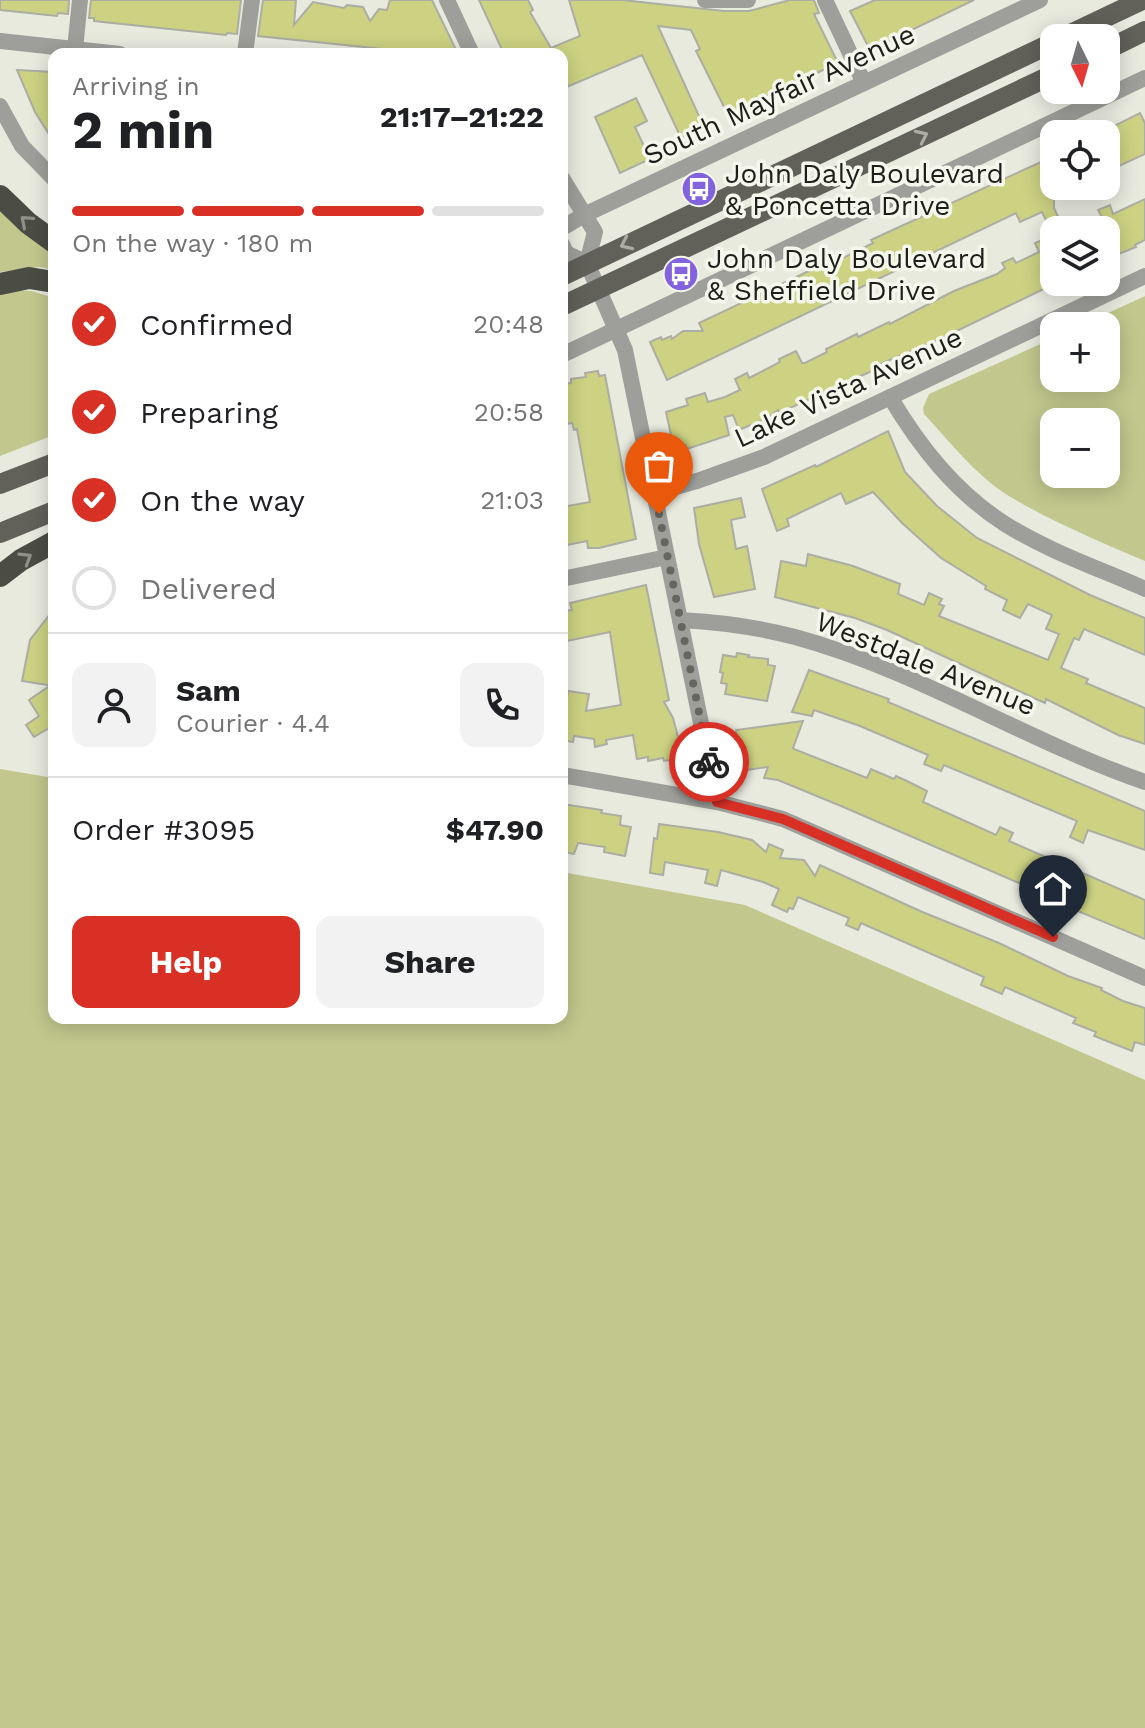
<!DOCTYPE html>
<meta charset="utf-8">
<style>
:root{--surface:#fff;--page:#f2f2f2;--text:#202124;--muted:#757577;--line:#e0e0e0;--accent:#d93025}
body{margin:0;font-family:"Work Sans",sans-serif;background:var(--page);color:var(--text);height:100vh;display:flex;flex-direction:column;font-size:30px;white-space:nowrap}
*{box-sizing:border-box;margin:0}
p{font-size:26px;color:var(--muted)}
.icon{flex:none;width:44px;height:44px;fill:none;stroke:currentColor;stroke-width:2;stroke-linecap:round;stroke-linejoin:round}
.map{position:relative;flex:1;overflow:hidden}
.side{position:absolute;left:48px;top:48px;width:520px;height:976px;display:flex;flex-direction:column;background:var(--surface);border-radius:16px;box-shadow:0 4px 20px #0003}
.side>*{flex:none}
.needle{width:52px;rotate:175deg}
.tools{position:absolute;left:1040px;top:24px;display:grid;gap:16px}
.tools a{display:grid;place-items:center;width:80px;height:80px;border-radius:16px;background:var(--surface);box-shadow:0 4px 20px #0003;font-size:40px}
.pin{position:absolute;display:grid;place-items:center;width:68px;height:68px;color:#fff;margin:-82px -34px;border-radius:50% 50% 50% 0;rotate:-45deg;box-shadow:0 0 8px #0007}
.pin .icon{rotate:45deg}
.courier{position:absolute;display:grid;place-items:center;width:80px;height:80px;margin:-40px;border:6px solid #d93025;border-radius:50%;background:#fff;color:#222;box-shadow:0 2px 10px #0007}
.summary em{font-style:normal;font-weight:700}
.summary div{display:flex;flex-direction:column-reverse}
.summary{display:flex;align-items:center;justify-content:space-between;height:136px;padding:0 24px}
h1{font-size:52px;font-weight:700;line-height:60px}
.bar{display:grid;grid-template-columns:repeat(4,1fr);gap:12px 8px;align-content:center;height:96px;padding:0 24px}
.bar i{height:10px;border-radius:6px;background:var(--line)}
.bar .current{background:var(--accent)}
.bar p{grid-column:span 4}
.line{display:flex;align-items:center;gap:20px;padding:0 24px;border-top:2px solid var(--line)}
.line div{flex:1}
.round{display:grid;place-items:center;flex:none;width:84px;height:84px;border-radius:16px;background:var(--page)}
ol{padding:0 24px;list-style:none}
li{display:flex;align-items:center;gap:24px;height:88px}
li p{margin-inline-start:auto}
li .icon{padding:8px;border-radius:50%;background:var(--accent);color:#fff;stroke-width:4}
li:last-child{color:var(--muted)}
li i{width:44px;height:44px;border:4px solid var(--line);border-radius:50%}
.cta{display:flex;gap:16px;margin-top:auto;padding:16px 24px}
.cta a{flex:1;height:92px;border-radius:16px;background:var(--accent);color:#fff;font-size:32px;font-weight:700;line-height:92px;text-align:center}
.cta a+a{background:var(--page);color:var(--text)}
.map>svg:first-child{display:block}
.green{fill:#c2c78d;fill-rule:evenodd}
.building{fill:#ccd282;stroke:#acada3;stroke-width:2}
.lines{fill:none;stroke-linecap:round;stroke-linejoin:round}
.minor{stroke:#9e9e9a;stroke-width:16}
.major{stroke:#616159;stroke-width:20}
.highway{stroke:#4b4c43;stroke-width:22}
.oneway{stroke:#abaca2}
.oneway2{stroke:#8f9087}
.done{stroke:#65665f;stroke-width:8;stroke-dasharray:0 14.4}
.route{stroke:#d93025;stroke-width:10}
.labels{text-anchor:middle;stroke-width:7;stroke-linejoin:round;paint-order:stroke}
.street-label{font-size:28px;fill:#1e1f1b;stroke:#f5f7ec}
.poi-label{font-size:28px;fill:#1e1f1b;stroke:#f5f7ec;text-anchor:start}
</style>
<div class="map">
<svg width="1145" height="1728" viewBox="0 0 1145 1728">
<rect width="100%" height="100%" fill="#e8eade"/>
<!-- green -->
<g class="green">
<polygon points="0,204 54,250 54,270 40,267 0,272"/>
<polygon points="6,290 32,291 54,298 54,435 0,456 0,292"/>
<path d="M 1145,296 L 1145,561 C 1098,541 1048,520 1004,493 C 973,472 949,441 924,414 L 923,408 L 929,394 L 1054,338 L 1054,378 L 1106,378 L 1106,326 L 1080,326 ZM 1054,422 L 1106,422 L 1106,474 L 1054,474 Z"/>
<polygon points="0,769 54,778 54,1018 562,1018 562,872 745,905 1145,1080 1145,1728 0,1728"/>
</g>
<!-- building -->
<g class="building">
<polygon points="0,0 69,0 68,14 58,13 57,16 0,10"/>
<polygon points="91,0 241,0 237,34 227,33 226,35 94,21 94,18 89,18"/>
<polygon points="263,0 296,0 294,25 313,2 344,8 347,5 363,7 370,21 379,9 387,10 390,0 432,0 458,54 431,54 258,36"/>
<polygon points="479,0 528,0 533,10 530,12 551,48 580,36 569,0 622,0 724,11 749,11 790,0 814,0 819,13 814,14 838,63 728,115 696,51 700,49 691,30 658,26 704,127 681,138 642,55 562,89 562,54 504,54"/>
<polygon points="875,0 974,0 870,50 850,11"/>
<polygon points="17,70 54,72 54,142 35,112"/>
<polygon points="636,98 647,121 635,127 650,159 620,173 595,117"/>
<polygon points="1140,113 1145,123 1145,154 1106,172 1106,130"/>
<polygon points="1054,156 1054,186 1076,186 1054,197 1054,208 1064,230 1051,230 1042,212 1020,222 1016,213 667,380 650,342 661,337 662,340 671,336 672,339 683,331 703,331 699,323 830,261 842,255 843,258 873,243 871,240 884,234"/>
<polygon points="1145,199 1145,240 1135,245 1136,247 1106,259 1106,230 1085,230 1104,221 1098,210 1110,205 1113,214"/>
<polygon points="1054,235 1054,284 940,339 875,366 876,369 863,375 779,413 778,410 763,422 760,421 739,430 733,415 725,417 729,435 687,449 686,445 674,449 666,412 688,405 686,399 705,393 708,402 725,397 740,390 735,379 747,373 749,378 780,362 779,359 796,351 802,363 805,363 827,352 826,349 857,334 858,337 889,322 890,324 954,291 997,274 1005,268 1002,263 1013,258 1016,263 1039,252 1035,243"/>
<polygon points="598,371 599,376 605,375 636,539 599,548 588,548 587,541 562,546 562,507 590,502 577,429 574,430 572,423 562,425 562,408 565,408 562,384 571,383 571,379 586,377 585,373"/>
<polygon points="888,431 905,472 937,506 977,538 1090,595 1145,618 1145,655 1084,629 1079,640 1074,638 1061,668 1088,679 1086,683 1145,708 1145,744 1118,735 1046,699 1045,703 1034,698 887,630 855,618 775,597 781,561 806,566 808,554 853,566 900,584 898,594 924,605 929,593 942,599 939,604 944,606 939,616 1048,660 1059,634 1046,629 1052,615 1028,604 1020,618 1003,610 1007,600 985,589 986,586 941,558 902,523 873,492 846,504 841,493 787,519 789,526 777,531 762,489 815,465 816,467"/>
<polygon points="741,498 745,517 731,520 736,549 747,546 755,589 714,597 699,544 694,508"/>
<polygon points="646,585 669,700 664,702 673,718 680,744 676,745 678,759 664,761 663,758 648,761 648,757 637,759 633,735 606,740 607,744 595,747 594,739 574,736 573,742 562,740 562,704 566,705 568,691 589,694 586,711 621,705 610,632 562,642 562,611 572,610 570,603"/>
<polygon points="54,609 54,686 22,681 30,640"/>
<polygon points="737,653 749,655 748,657 768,659 768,665 775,666 767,701 725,694 727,684 721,683 723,673 720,672 723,655 736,657"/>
<polygon points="809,670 889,699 888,702 1145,811 1145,850 1088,830 1083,843 1070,837 1077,821 944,765 941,771 924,764 928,755 860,726 814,710 812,716 792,712"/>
<polygon points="48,687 54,696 54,725 34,737 26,725 39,716 29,700"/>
<polygon points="803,721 793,748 794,749 867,778 871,769 894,779 896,776 907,781 927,791 923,802 996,835 1000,827 1013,833 1009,841 1145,900 1145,939 1027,890 1028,887 841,806 778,780 764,778 768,767 739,771 736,730"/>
<polygon points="562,804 602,810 601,813 621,816 620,825 631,827 625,856 604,852 605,847 578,843 574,854 562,852"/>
<polygon points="659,824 718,832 752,840 766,852 769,844 783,850 780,858 804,860 815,876 820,865 920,911 999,943 1068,976 1102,988 1101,990 1123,1001 1145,1008 1145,1045 1135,1042 1132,1051 1094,1036 1096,1032 1073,1023 1076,1018 1005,987 1002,994 981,985 984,977 861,923 858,930 846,925 849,918 798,897 793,909 789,908 787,912 772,905 779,889 763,882 721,870 717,886 705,883 708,870 665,862 663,875 650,873 654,838 657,839"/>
</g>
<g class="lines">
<!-- minor -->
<g class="minor">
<polyline points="447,0 472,54"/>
<polyline points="705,0 748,0"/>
<polyline points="825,0 864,83"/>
<polyline points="0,41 120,54"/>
<polyline points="75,49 80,0"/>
<polyline points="245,54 252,0"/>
<polyline points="0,106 22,146 54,179"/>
<polyline points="562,178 595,232 587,263"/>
<polyline points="562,228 584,215 1040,0"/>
<polyline points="562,244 566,253 587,263"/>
<polyline points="587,263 625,350 717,802"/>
<polyline points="562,355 1145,78"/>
<path d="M 890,397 C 920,447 955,492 1005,524 C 1048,551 1098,568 1145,589"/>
<polyline points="654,493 697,481 764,457 1145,276"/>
<polyline points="562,579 667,557"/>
<path d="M 680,620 C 719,622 757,627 795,637 C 917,670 1026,741 1145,782"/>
<polyline points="562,775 717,802 783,819 1145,978"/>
</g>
<!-- major -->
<g class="major">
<polyline points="1062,38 1142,0"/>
<polyline points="1106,50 1145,31"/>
<polyline points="562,276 1054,42"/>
<polyline points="562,306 1054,74"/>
<polyline points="0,484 54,463"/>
<polyline points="0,533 54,511"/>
</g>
<!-- highway -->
<g class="highway">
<polyline points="0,196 28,223 54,242"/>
<polyline points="0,284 29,278 54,282"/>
<polyline points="0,576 21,560 54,542"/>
</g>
</g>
<!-- one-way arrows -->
<defs><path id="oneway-chevron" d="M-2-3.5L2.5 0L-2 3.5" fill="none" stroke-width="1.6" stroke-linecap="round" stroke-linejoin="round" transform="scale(2)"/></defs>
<g class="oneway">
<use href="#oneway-chevron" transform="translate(922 136) rotate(-25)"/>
<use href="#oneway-chevron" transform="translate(626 244) rotate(155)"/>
</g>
<g class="oneway2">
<use href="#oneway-chevron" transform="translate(26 221) rotate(-139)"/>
<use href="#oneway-chevron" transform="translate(26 558) rotate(-32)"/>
</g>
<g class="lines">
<!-- done -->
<polyline class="done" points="659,514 709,762"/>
<!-- route -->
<polyline class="route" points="709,762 717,802 783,819 1053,937"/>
</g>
<!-- icons -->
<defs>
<symbol id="bus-disc" viewBox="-11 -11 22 22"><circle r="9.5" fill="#8262dd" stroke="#f5f7ec"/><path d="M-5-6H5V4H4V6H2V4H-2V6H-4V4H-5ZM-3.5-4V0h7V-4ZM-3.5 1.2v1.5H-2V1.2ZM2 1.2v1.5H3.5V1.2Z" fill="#fff"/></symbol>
</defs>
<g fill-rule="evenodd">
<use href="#bus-disc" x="679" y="169" width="40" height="40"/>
<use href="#bus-disc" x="661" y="254" width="40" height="40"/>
</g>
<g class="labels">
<!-- street labels -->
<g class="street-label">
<text transform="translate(779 94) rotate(-25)" y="10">South Mayfair Avenue</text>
<text transform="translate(848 387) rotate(-25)" y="10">Lake Vista Avenue</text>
<text transform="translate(926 663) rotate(22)" y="10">Westdale Avenue</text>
</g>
<!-- poi labels -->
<g class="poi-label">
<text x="725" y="183">John Daly Boulevard<tspan x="725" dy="32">&amp; Poncetta Drive</tspan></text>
<text x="707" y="268">John Daly Boulevard<tspan x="707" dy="32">&amp; Sheffield Drive</tspan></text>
</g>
</g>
</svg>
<div class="tools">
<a><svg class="needle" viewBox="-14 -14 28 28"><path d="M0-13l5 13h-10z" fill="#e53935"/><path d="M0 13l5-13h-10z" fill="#757577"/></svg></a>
<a><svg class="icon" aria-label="locate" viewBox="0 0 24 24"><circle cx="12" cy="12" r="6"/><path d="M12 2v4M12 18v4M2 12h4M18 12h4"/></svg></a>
<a><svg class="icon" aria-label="layers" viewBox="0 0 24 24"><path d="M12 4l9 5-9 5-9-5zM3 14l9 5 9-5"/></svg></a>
<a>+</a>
<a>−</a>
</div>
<div class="pin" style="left:659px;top:514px;background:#ea580c"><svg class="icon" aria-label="bag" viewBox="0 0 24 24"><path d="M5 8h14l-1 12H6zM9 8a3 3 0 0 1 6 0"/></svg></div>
<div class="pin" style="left:1053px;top:937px;background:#1f2937"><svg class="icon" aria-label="home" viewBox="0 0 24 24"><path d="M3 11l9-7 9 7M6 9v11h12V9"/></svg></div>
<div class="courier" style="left:709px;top:762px"><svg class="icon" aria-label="bike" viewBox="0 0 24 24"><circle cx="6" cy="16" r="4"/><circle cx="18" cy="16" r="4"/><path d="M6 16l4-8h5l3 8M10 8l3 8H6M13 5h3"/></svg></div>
<section class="side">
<div class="summary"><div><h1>2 min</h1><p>Arriving in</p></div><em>21:17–21:22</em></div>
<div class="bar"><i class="current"></i><i class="current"></i><i class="current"></i><i></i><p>On the way · 180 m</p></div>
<ol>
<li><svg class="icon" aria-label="check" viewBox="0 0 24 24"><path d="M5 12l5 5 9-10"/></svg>Confirmed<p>20:48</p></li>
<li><svg class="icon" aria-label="check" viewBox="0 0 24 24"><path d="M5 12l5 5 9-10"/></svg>Preparing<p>20:58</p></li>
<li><svg class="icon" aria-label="check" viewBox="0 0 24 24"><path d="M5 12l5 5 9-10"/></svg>On the way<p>21:03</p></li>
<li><i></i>Delivered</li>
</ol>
<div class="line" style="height:144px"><a class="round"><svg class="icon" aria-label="person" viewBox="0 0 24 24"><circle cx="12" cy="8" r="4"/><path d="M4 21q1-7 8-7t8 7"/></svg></a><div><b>Sam</b><p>Courier · 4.4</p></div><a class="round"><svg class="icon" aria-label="phone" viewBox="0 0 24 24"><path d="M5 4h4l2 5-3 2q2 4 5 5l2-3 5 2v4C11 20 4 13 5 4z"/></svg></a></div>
<div class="line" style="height:104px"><div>Order #3095</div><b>$47.90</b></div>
<div class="cta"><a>Help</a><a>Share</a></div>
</section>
</div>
